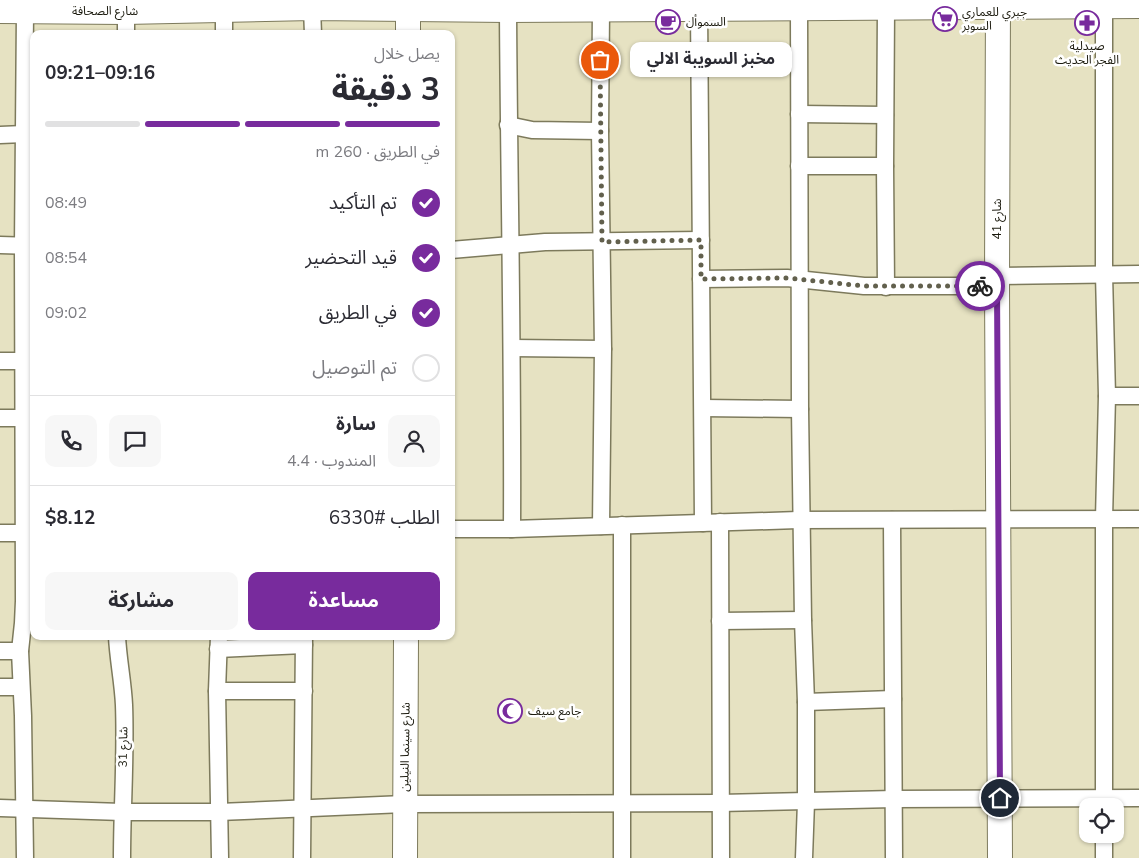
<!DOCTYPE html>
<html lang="ar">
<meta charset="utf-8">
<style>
:root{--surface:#fff;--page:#f7f7f7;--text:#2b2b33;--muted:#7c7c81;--line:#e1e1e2;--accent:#782b9d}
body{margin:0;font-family:"Nunito Sans","Noto Sans Arabic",sans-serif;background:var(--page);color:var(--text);direction:rtl;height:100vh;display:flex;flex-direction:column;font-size:19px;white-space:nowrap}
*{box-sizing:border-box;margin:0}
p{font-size:16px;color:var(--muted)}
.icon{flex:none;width:28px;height:28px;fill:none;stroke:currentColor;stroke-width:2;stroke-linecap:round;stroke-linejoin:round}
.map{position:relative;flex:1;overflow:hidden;direction:ltr}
.details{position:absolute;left:30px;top:30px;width:425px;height:610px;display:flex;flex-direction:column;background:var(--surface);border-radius:10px;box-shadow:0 1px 4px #0004;direction:rtl}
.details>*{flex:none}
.buttons{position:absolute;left:1079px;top:798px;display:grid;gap:10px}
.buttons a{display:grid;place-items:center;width:45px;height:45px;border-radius:10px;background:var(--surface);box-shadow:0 1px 4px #0004;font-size:25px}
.pin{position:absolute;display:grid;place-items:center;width:42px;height:42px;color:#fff;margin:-21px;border:2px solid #fff;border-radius:50%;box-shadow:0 1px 5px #0007}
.courier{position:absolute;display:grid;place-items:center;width:50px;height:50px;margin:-25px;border:4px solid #782b9d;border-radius:50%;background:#fff;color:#222;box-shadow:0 1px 6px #0007}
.bubble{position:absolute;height:35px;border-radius:10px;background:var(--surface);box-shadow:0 1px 4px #0004;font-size:16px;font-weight:700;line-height:35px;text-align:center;direction:rtl}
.head em{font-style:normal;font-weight:700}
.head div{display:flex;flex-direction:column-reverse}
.head{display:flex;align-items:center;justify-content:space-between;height:85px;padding:0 15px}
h1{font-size:32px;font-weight:700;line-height:38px}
.bar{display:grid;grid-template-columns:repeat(4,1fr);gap:8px 5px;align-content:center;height:60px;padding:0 15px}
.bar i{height:6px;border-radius:4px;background:var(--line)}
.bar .on{background:var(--accent)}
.bar p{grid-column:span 4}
.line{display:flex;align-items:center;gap:12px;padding:0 15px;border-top:1px solid var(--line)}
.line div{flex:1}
.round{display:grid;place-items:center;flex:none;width:52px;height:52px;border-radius:10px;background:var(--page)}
ol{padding:0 15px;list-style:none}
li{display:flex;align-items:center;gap:15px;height:55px}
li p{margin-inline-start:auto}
li .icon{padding:5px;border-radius:50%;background:var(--accent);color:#fff;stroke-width:4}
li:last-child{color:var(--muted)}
li i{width:28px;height:28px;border:2px solid var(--line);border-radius:50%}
.button{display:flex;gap:10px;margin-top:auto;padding:10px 15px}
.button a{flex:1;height:58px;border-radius:10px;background:var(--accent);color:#fff;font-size:20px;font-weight:700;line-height:58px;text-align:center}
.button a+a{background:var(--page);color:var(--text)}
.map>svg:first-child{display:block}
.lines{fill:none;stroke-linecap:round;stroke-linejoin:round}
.street-casing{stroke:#7d7a5c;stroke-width:19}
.secondary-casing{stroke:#7d7a5c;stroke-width:26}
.street{stroke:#fff;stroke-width:16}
.secondary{stroke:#fff;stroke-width:24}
.done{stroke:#62604d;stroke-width:5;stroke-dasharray:0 9}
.route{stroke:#782b9d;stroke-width:6}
.labels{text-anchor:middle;stroke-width:5;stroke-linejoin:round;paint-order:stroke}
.street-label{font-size:12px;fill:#1b1a0e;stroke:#fff}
.poi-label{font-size:12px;fill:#1b1a0e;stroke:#fff;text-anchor:start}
</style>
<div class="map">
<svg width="1139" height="858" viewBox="0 0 1139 858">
<rect width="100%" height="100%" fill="#e6e2c2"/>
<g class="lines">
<defs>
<g id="street">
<polyline points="799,7 800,409 803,620 806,702 806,802 804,858"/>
<polyline points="312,8 313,34"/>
<polyline points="699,8 703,523"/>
<path d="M 508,10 C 509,183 513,356 512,529"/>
<polyline points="126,34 126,0"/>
<polyline points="224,34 224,10"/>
<polyline points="799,114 885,115"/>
<polyline points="508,125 532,130 600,131"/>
<polyline points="0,135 24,134"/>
<polyline points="799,166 885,166"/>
<polyline points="0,245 33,246"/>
<polyline points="451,250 545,242 701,240"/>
<polyline points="997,276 1139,274"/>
<polyline points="701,279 787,278 864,286 997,286"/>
<polyline points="886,287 885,166 886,8"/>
<polyline points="512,348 603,349"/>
<polyline points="0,361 23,361"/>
<polyline points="1107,396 1139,396"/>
<polyline points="703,408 800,409"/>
<polyline points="0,418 23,418"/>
<polyline points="892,520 894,858"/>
<polyline points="720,522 721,858"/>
<polyline points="622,525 622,858"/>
<polyline points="601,526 603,349 600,131 601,9"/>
<polyline points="451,529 512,529 798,520 1139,519"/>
<polyline points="0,533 34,533"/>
<polyline points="720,621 803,620"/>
<path d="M 117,636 C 118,659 123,682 124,705 C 126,756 122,807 122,858"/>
<polyline points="219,636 217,691 220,858"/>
<polyline points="218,649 304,645"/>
<polyline points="0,651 20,651"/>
<polyline points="0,687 21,687"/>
<polyline points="217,691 304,691"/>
<polyline points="806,702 893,699"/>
<polyline points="1104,806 1104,519 1107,396 1104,274 1104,6"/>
<polyline points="0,808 122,812 219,812 404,804 720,803 894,799 1139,798"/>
<polyline points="1104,834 1104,858"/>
<polyline points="25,858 23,716 20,651 23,623 24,601 23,246 25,12"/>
<polyline points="302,858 304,636"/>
</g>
<g id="secondary">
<polyline points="408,0 408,34"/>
<polyline points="998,0 997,286 1000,858"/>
<polyline points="0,11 125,12 312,8 508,10 1139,6"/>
<polyline points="405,858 406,636"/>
</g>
</defs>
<!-- street casing -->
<use href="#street" class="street-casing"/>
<!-- secondary casing -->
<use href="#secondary" class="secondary-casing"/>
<!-- street -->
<use href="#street" class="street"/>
<!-- secondary -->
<use href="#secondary" class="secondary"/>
</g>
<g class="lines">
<!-- done -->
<polyline class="done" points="600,60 602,242 701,240 701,279 787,278 864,286 980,286"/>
<!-- route -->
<polyline class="route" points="980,286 997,286 1000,798"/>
</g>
<!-- icons -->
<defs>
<symbol id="supermarket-ring" viewBox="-11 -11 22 22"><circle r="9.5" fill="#fff" stroke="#782b9d" stroke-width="1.5"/><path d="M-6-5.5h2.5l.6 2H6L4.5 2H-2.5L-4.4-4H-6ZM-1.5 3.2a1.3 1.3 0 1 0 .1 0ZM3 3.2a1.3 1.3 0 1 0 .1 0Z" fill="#782b9d"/></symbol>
<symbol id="cafe-ring" viewBox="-11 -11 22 22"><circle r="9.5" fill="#fff" stroke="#782b9d" stroke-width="1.5"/><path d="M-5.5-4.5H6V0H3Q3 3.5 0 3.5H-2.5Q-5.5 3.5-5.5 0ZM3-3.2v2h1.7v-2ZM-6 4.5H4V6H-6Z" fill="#782b9d"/></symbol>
<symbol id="pharmacy-ring" viewBox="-11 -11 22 22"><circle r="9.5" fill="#fff" stroke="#782b9d" stroke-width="1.5"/><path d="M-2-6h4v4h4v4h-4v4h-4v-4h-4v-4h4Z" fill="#782b9d"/></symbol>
<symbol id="mosque-ring" viewBox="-11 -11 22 22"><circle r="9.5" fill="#fff" stroke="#782b9d" stroke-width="1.5"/><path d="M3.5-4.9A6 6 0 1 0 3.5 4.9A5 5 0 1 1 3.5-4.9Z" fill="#782b9d"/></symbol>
</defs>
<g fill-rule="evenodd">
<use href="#supermarket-ring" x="931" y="5" width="28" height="28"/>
<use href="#cafe-ring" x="654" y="8" width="28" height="28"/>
<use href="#pharmacy-ring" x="1073" y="9" width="28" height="28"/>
<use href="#mosque-ring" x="496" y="697" width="28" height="28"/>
</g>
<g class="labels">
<!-- street labels -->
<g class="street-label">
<text x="105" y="15">شارع الصحافة</text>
<text transform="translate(997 219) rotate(-90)" y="4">شارع 41</text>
<text transform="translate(123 747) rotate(-89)" y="4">شارع 31</text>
<text transform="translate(405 747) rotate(-89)" y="4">شارع سينما النيلين</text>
</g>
<!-- poi labels -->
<g class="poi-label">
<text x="962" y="16">جبري للعماري<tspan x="962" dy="14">السوبر</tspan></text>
<text x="686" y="26">السموأل</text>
<text x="1087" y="50" text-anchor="middle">صيدلية<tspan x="1087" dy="14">الفجر الحديث</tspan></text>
<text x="528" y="715">جامع سيف</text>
</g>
</g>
</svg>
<div class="buttons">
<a><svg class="icon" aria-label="locate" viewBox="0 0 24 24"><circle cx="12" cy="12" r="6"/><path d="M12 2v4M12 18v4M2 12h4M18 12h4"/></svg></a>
</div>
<div class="pin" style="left:600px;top:60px;background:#ea580c"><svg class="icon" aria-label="bag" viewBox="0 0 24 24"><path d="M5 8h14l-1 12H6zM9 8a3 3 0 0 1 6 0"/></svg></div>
<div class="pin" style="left:1000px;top:798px;background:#1f2937"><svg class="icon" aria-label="home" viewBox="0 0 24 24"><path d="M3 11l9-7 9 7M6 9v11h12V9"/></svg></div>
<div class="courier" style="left:980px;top:286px"><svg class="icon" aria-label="bike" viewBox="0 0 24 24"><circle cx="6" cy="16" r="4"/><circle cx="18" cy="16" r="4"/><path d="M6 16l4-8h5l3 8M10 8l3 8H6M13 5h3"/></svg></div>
<div class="bubble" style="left:630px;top:42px;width:162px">مخبز السويبة الالي</div>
<section class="details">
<div class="head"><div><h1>3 دقيقة</h1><p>يصل خلال</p></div><em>09:16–09:21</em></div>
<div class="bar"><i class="on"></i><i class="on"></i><i class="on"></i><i></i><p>في الطريق · 260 m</p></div>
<ol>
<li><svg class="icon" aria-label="check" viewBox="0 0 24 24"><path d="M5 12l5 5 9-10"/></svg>تم التأكيد<p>08:49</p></li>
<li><svg class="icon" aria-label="check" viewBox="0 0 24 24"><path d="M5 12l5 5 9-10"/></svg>قيد التحضير<p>08:54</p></li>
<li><svg class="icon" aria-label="check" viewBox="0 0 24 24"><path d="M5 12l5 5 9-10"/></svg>في الطريق<p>09:02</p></li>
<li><i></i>تم التوصيل</li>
</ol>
<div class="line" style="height:90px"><a class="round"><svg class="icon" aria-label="person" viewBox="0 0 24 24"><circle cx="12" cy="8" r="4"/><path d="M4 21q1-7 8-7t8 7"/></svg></a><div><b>سارة</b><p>المندوب · 4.4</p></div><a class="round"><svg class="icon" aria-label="chat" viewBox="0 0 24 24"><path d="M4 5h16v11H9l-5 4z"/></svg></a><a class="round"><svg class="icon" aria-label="phone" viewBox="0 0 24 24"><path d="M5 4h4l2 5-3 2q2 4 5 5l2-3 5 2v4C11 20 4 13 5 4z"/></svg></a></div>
<div class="line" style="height:65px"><div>الطلب #6330</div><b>$8.12</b></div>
<div class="button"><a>مساعدة</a><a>مشاركة</a></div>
</section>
</div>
